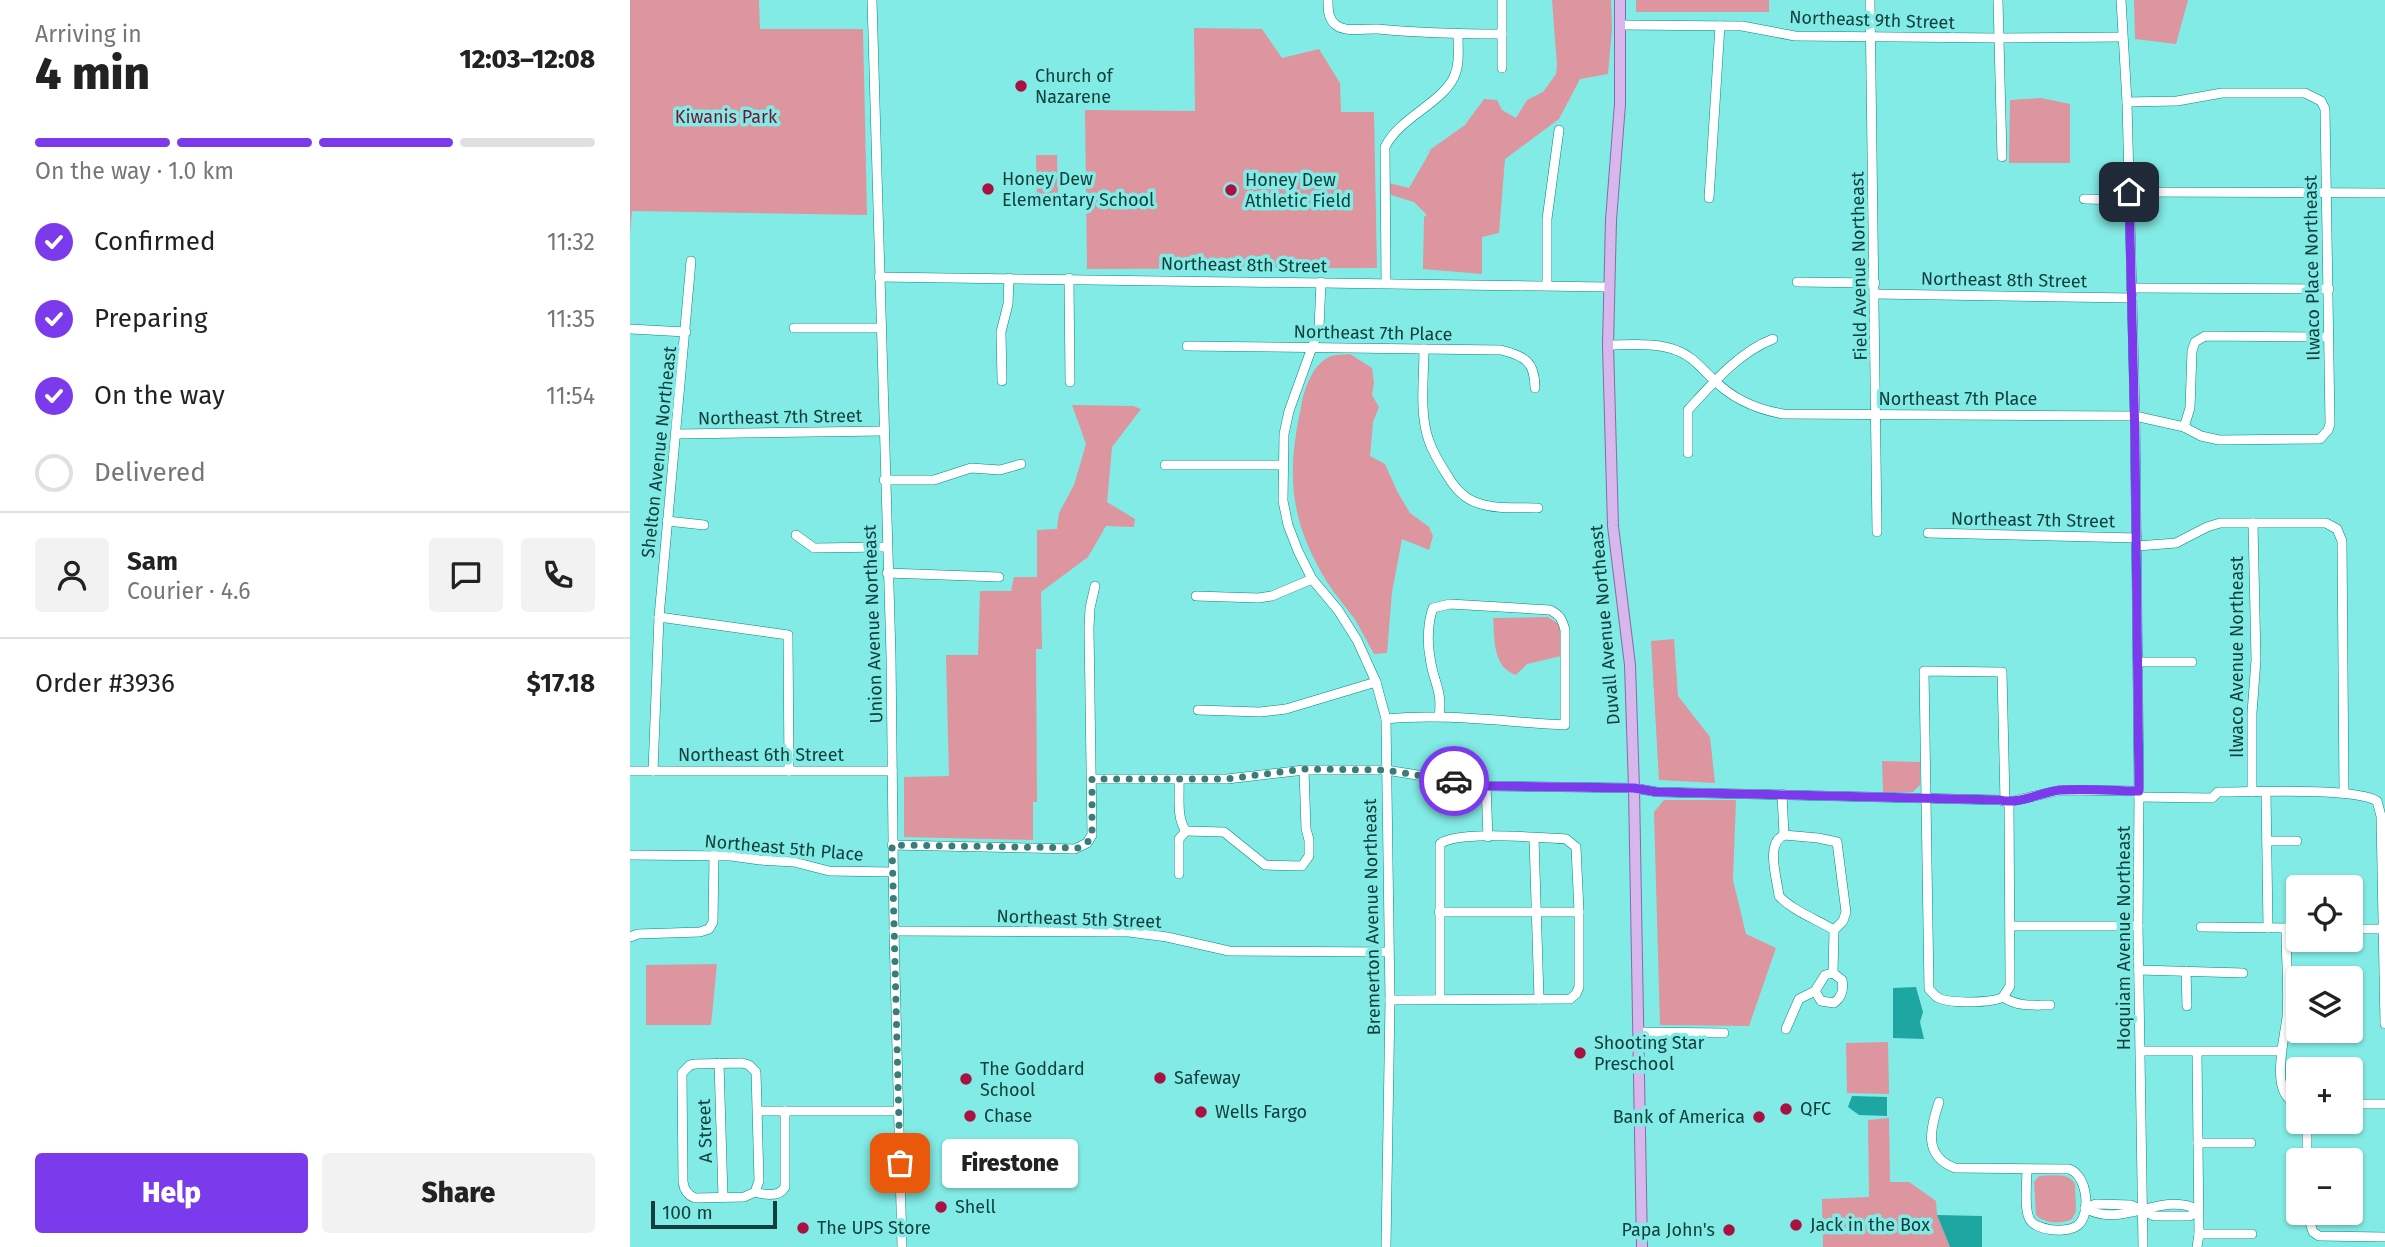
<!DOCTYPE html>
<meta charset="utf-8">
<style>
:root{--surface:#fff;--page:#f2f2f2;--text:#222;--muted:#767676;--line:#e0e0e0;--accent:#7c3aed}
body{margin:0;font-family:"Fira Sans",sans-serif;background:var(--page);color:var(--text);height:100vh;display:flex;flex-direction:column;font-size:26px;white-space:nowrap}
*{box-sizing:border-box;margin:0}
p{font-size:23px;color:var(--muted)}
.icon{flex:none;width:38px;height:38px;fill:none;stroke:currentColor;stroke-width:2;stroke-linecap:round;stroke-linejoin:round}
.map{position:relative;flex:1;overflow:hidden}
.panel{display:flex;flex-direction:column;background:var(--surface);width:630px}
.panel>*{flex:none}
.controls{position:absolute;left:1656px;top:875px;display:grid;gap:14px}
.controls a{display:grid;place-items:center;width:77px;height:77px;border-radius:7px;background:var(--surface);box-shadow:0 2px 5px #0004;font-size:35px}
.scale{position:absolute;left:21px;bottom:18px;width:126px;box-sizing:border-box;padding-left:7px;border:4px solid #12403e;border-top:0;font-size:19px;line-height:24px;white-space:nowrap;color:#12403e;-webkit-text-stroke:5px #83ebe5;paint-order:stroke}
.pin{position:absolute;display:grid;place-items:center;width:60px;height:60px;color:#fff;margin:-30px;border-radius:14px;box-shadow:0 4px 10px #0006}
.courier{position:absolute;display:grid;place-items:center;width:70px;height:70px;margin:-35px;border:5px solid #7c3aed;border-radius:50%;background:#fff;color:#222;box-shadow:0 2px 9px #0007}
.bubble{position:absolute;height:49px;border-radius:7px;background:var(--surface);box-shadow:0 2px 5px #0004;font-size:23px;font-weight:800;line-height:49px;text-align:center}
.headline em{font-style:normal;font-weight:800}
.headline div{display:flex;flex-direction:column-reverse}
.headline{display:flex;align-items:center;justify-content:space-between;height:119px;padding:0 35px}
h1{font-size:46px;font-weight:800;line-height:52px}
.bar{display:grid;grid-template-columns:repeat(4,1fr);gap:10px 7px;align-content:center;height:84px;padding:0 35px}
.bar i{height:9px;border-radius:5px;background:var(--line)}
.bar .active{background:var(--accent)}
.bar p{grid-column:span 4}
.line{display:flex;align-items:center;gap:18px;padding:0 35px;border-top:2px solid var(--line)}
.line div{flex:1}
.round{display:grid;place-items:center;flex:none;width:74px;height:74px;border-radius:7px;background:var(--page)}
ol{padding:0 35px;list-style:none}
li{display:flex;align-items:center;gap:21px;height:77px}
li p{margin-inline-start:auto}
li .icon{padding:7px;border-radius:50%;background:var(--accent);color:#fff;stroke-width:4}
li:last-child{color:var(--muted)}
li i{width:38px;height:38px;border:4px solid var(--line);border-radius:50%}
.primary-button{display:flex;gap:14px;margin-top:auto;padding:14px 35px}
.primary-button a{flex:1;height:80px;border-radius:7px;background:var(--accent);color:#fff;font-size:28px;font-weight:800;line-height:80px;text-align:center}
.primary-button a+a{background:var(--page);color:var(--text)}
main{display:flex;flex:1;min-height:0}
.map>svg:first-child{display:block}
.green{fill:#dd959f}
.water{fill:#1ea7a2}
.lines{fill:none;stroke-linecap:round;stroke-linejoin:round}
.minor-casing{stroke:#008884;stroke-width:10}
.major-casing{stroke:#806ea7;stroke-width:12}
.minor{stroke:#fff;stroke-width:9}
.major{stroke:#d7b7ec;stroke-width:10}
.done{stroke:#3a7c78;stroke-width:7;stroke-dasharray:0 12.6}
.route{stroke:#7c3aed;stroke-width:9}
.poi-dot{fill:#a81142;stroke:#83ebe5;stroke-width:2.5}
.labels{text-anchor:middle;stroke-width:7;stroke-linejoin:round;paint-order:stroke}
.street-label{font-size:18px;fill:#12403e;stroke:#83ebe5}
.poi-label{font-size:18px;fill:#12403e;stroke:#83ebe5;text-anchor:start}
.park-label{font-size:18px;fill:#7a1130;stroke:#83ebe5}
</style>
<main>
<section class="panel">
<div class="headline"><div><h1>4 min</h1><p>Arriving in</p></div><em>12:03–12:08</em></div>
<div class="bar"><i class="active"></i><i class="active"></i><i class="active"></i><i></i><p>On the way · 1.0 km</p></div>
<ol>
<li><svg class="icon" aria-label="check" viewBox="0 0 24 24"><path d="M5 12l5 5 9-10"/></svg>Confirmed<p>11:32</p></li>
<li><svg class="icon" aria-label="check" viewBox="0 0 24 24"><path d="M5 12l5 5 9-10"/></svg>Preparing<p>11:35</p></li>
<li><svg class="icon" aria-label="check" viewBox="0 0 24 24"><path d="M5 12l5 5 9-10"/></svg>On the way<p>11:54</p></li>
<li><i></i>Delivered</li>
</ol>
<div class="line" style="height:126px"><a class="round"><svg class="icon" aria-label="person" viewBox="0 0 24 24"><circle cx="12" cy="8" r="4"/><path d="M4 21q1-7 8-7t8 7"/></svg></a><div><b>Sam</b><p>Courier · 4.6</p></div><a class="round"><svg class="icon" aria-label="chat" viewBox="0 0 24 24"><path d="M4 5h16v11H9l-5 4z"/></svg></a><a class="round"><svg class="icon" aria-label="phone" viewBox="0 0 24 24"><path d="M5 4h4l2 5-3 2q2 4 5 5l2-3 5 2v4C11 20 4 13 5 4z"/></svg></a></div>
<div class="line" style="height:91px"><div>Order #3936</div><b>$17.18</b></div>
<div class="primary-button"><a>Help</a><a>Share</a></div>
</section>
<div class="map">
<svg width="1755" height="1247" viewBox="0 0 1755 1247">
<rect width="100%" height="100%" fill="#83ebe5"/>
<!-- green -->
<g class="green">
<polygon points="0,0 129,0 130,29 233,29 237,215 2,211 0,233"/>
<polygon points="922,0 981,0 982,29 978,74 950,79 929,119 875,159 869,233 852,237 852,274 793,269 794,217 797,215 784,202 761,195 759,183 779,188 801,150 794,154 835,125 854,99 867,100 872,110 886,118 897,100 913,92 926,74 927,65"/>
<rect x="1006" y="0" width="133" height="12"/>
<polygon points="1504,0 1558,0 1546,44 1505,39"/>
<polygon points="564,28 632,29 652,58 689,49 710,83 711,112 744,112 747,268 457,269 455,110 565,111"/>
<polygon points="1411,98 1440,104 1440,163 1379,163 1380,100"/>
<polygon points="406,155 427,155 428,195 407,195"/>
<path d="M 720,354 L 742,368 L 744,383 L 742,395 L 749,407 L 743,422 L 740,456 L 755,464 L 767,491 L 780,513 L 799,527 L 803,536 L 799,550 L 772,539 L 762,592 L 757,653 L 744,654 C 738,643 732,632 726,621 C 717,608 706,596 697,582 C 660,521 656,476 671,407 C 674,390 682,365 699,357 C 704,354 714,355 720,354 Z"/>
<polygon points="442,405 503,406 511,409 482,447 477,502 505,519 504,527 476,526 458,557 411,592 412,649 406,649 407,802 403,802 403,840 274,837 274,777 319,776 316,655 348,655 350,591 381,591 384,577 407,577 407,530 427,529 429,513 444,485 456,444"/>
<path d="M 918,617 L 930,625 L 931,656 L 897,664 L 886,675 C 862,667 865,639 863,618 Z"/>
<polygon points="1044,639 1048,696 1080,737 1085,783 1029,780 1021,641"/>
<polygon points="1252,761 1290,762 1290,785 1283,792 1253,792"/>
<polygon points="1034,800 1106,800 1103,880 1116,934 1146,948 1119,1026 1030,1025 1024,812"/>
<polygon points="87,964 81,1025 16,1025 16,965"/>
<polygon points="1258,1042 1259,1094 1217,1093 1216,1043"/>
<polygon points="1259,1118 1260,1182 1279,1182 1306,1201 1307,1215 1320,1247 1193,1247 1192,1199 1239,1197 1238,1120"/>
<path d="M 1409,1176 C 1422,1176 1438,1172 1445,1184 L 1446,1211 L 1442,1219 C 1432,1224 1414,1224 1406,1215 L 1404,1182 Z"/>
</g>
<!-- water -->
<g class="water">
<polygon points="1286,987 1293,1012 1290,1022 1294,1039 1263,1038 1263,988"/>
<polygon points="1222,1096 1257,1097 1257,1116 1229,1115 1218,1107"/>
<polygon points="1307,1215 1352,1216 1352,1247 1320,1247"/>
</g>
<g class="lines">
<defs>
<g id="minor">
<polyline points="242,0 261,656 264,931 272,1247"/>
<path d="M 698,0 C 698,9 698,19 706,25 C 716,33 736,28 748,29 C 790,33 830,34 872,34"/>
<polyline points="872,0 872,68"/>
<polyline points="1240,0 1247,532"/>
<polyline points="1368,0 1372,157"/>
<polyline points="1491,0 1497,102 1505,416 1509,791 1508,926 1513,1247"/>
<polyline points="991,25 1112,26 1165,36 1369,38 1492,37"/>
<polyline points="1499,192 1755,193"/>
<polyline points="1079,198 1090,26"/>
<polyline points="1454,199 1499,200"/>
<polyline points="249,277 978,287"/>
<polyline points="439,278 440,382"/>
<polyline points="691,282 689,328 659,411 654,434 653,501 658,525 668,551 682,579 708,610 727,640 746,682 756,719 760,1000 756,1247"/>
<polyline points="1167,282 1245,283"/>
<path d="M 756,283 L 755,147 C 770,117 811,104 824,77 C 830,64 828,49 828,34"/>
<polyline points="917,285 917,219 929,130"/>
<polyline points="1501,288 1699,289"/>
<polyline points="1245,294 1502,298"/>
<polyline points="164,328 250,328"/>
<polyline points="0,329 56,332"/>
<path d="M 978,345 C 1000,345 1027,342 1048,351 C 1062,356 1071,368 1082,378 C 1102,399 1125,409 1153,414 L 1505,416 L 1554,427 L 1571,436 L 1589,440 L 1690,439 L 1698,430 L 1700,424 L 1695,109 L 1691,101 L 1675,93 L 1592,93 L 1547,101 L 1497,102"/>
<path d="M 557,346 L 871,350 C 895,356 905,362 905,388"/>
<path d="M 794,349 C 794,378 789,414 799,441 C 803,453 810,464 817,475 C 824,487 834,499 848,503 C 867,510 889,507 908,508"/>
<polyline points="372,381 371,332 378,304 379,278"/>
<polyline points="1554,427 1560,408 1562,351 1565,342 1575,336 1698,337"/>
<polyline points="46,434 253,431"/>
<path d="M 1058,453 L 1058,410 C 1082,384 1109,352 1143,339"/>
<polyline points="535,465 652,465"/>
<polyline points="254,480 304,480 341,468 370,470 391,464"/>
<polyline points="37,521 74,525"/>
<polyline points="1298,533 1507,538"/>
<polyline points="166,535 184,548 256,547"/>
<polyline points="1507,546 1546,543 1577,527 1590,523 1696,523 1707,529 1712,541 1714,793"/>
<polyline points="257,573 369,577"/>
<polyline points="566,596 628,598 642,596 682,579"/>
<polyline points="29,617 158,635 159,771"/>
<polyline points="1508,662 1562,662"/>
<polyline points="568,710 630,712 656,709 746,682"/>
<path d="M 756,719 C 815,713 875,722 935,725 L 935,630 C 932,619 930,615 920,610 L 820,604 L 803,608 C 798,621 797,643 800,657 C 803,683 813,689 809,717"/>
<polyline points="0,771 262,771"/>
<polyline points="23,771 29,617 61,261"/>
<polyline points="462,779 597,779 674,770 756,770 856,786 1004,788 1027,792 1370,800 1379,802 1431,790 1509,791"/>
<path d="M 549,779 C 550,795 546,818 556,831 L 549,839 L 549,874"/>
<polyline points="856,786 858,837"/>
<polyline points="1622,792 1622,713 1626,660 1623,523"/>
<polyline points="1636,792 1638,928"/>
<polyline points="1152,794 1154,835"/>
<path d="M 1509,797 L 1582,798 L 1588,792 C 1620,792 1725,787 1747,801 L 1751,816 L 1755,1024"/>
<path d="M 1375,801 L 1372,672 L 1294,671 L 1299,989 C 1301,991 1304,995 1307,997 C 1317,1004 1363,1003 1373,997 C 1388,1007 1403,1005 1420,1005"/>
<polyline points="556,831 594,832 635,865 672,866 679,856 679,840 676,829 674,770"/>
<polyline points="1154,835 1188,838 1207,842 1216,912 1213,921 1204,930 1203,973 1195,975 1185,991"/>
<path d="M 1154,835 C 1135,843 1147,878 1149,896 C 1163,911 1186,919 1204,930"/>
<polyline points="904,838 909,999"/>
<polyline points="1637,841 1667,841"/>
<polyline points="262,845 445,849 457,843 462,835 459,628 460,608 465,586"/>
<polyline points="0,855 101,856 130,860 164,862 199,871 263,872"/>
<polyline points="809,912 949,912"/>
<polyline points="1380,926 1508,926"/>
<polyline points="1571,927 1668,928"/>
<path d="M 1656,928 C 1656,958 1659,988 1657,1017 C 1655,1037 1638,1097 1668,1103"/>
<polyline points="1720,929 1752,929"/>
<polyline points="264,931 499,932 537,937 599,951 758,952"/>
<polyline points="0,937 8,934 70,932 79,929 83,922 84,855"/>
<polyline points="1509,970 1613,973"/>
<polyline points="1556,971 1557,1006"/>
<polyline points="1373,997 1380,986 1380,978 1379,802"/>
<path d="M 760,1000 L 940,999 L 946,994 L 949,987 L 949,912 L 946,847 L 936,839 C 910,838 828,830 810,844 L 810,999"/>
<path d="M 1156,1029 L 1169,999 L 1185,991 L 1191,1001 L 1204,1003 C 1212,997 1214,990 1212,980 L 1203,973"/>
<polyline points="1009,1032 1094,1033"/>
<polyline points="1511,1051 1650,1051"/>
<polyline points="1567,1052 1569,1234 1567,1247"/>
<polyline points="89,1063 93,1197"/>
<path d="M 1309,1102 C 1300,1129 1293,1156 1325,1168 L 1439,1169 C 1458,1175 1461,1215 1448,1225 C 1438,1234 1404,1231 1399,1218 C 1394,1207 1397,1181 1397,1169"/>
<polyline points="1720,1104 1755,1104"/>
<polyline points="129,1111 268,1111"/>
<polyline points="1677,1122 1677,1160"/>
<polyline points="1568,1143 1621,1143"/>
<path d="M 125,1192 L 129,1181 L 126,1072 L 119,1065 L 112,1063 L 65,1064 L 60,1065 L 52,1073 L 53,1182 C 54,1189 57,1195 65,1198 L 114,1197 L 125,1192 C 135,1195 149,1198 155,1187 L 155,1111"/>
<polyline points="1455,1208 1466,1204 1501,1205 1524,1216 1560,1216 1568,1210"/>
<path d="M 1455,1208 C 1492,1230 1533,1190 1568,1210"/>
<polyline points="1677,1213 1683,1232 1689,1236 1755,1237"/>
<polyline points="1569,1234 1622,1234"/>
</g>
<polyline id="major" points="990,0 990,104 981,220 978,345 983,526 1000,665 1004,788 1012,1247"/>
</defs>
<!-- minor casing -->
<use href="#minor" class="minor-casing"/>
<!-- major casing -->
<use href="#major" class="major-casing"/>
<!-- minor -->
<use href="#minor" class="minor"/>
<!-- major -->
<use href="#major" class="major"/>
</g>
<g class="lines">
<!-- done -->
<polyline class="done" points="270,1163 262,845 450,848 457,843 462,835 462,779 597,779 674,769 755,770 824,781"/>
<!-- route -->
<path class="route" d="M 824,781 L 856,786 L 1004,788 L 1027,792 L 1370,800 C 1389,805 1411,792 1430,790 C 1456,788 1483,791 1509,791 L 1505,440 L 1499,192"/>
</g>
<!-- markers -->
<g class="poi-dot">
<circle cx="391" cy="86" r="7"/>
<circle cx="358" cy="189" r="7"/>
<circle cx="601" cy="190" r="7"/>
<circle cx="950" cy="1053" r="7"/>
<circle cx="530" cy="1078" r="7"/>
<circle cx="336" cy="1079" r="7"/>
<circle cx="1156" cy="1109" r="7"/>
<circle cx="571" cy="1112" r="7"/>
<circle cx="340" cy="1116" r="7"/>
<circle cx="1129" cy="1117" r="7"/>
<circle cx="311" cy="1207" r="7"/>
<circle cx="1166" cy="1225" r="7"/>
<circle cx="173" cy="1228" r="7"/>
<circle cx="1099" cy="1230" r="7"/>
</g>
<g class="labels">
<!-- street labels -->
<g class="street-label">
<text transform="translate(1242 20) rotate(2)" y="6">Northeast 9th Street</text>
<text transform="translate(614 265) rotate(1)" y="6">Northeast 8th Street</text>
<text transform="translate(1229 266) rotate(-91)" y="6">Field Avenue Northeast</text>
<text transform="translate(1682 268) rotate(-91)" y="6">Ilwaco Place Northeast</text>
<text transform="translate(1374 280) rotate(1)" y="6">Northeast 8th Street</text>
<text transform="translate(743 333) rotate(1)" y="6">Northeast 7th Place</text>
<text x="1328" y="405">Northeast 7th Place</text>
<text transform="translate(150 417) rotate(-1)" y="6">Northeast 7th Street</text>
<text transform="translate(29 452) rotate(-84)" y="6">Shelton Avenue Northeast</text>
<text transform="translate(1403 520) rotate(1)" y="6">Northeast 7th Street</text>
<text transform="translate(243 624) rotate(-92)" y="6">Union Avenue Northeast</text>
<text transform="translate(975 625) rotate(-95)" y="6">Duvall Avenue Northeast</text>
<text transform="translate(1607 657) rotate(-90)" y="6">Ilwaco Avenue Northeast</text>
<text x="131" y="761">Northeast 6th Street</text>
<text transform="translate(154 848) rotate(5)" y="6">Northeast 5th Place</text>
<text transform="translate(742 917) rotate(-91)" y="6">Bremerton Avenue Northeast</text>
<text transform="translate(449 919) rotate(2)" y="6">Northeast 5th Street</text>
<text transform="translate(1494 938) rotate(-90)" y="6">Hoquiam Avenue Northeast</text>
<text transform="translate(75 1131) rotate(-92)" y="6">A Street</text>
</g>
<!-- poi labels -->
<g class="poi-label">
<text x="405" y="82">Church of<tspan x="405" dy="21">Nazarene</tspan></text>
<text x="372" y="185">Honey Dew<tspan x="372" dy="21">Elementary School</tspan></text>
<text x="615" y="186">Honey Dew<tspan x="615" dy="21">Athletic Field</tspan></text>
<text x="964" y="1049">Shooting Star<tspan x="964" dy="21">Preschool</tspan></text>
<text x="350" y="1075">The Goddard<tspan x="350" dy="21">School</tspan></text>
<text x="544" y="1084">Safeway</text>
<text x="1170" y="1115">QFC</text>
<text x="585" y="1118">Wells Fargo</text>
<text x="354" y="1122">Chase</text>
<text x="1115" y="1123" text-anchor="end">Bank of America</text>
<text x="325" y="1213">Shell</text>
<text x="1180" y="1231">Jack in the Box</text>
<text x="187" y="1234">The UPS Store</text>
<text x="1085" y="1236" text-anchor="end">Papa John's</text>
</g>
<!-- park labels -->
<g class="park-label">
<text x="96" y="123">Kiwanis Park</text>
</g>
</g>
</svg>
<div class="controls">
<a><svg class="icon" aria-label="locate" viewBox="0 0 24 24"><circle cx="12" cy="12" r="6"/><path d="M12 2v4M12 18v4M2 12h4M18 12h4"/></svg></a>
<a><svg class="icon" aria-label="layers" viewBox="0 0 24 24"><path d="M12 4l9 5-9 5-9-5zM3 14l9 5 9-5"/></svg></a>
<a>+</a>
<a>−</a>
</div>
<div class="scale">100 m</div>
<div class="pin" style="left:270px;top:1163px;background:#ea580c"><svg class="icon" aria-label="bag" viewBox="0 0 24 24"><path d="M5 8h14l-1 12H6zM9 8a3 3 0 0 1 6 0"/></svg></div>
<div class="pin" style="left:1499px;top:192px;background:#1f2937"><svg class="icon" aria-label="home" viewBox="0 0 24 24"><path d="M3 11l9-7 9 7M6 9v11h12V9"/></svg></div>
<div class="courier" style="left:824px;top:781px"><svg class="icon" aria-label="car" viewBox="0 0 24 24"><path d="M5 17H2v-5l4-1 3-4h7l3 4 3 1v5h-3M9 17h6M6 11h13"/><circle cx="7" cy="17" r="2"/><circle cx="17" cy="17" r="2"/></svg></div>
<div class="bubble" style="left:312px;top:1139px;width:136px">Firestone</div>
</div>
</main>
